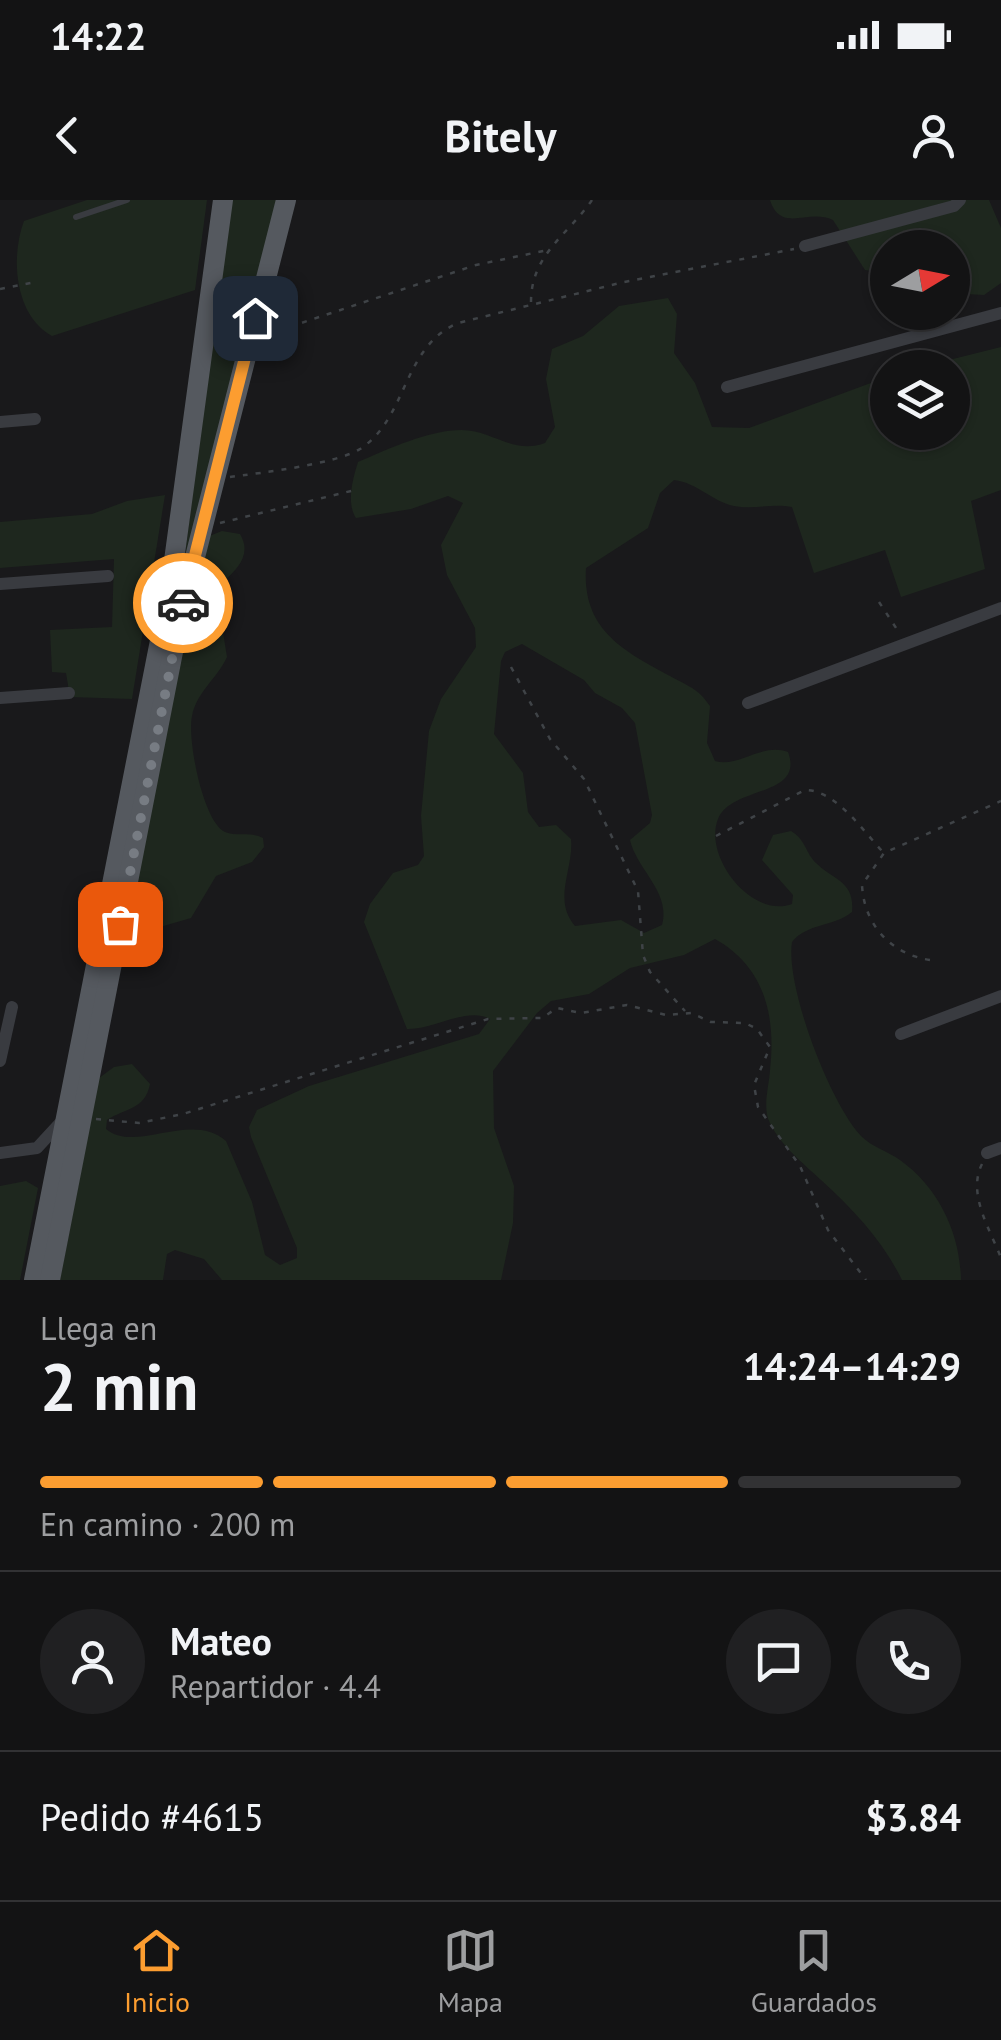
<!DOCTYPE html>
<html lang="es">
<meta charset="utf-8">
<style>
:root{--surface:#131314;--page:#202022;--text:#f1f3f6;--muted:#9d9ea0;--line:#323234;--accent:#fc9d30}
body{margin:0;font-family:"PT Sans",sans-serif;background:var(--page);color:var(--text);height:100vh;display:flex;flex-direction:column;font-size:38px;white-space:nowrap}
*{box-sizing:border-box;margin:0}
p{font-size:32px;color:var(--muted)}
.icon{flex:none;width:55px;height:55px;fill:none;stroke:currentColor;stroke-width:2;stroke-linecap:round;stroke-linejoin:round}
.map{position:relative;height:1080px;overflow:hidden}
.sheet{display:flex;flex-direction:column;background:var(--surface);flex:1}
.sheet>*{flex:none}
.needle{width:65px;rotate:80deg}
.tools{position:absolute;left:870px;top:30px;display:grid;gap:20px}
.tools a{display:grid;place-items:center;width:100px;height:100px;border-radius:50%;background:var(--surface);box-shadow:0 2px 8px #0004,0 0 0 2px var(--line);font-size:50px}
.pin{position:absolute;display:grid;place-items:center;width:85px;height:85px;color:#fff;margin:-42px;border-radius:20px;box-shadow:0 5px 15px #0006}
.courier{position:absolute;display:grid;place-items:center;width:100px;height:100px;margin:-50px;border:8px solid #fc9d30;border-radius:50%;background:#fff;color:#222;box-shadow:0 2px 12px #0007}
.headline em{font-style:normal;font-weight:600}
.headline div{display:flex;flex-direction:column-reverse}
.headline{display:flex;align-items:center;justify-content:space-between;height:170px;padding:0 40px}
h1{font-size:65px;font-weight:600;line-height:75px}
.bar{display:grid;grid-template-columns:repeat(4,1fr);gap:15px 10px;align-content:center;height:120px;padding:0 40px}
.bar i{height:12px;border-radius:8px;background:var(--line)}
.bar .active{background:var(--accent)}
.bar p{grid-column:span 4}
.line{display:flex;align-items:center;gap:25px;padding:0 40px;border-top:2px solid var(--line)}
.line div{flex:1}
.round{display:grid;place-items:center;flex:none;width:105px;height:105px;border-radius:52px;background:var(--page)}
.status{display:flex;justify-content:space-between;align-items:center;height:70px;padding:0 50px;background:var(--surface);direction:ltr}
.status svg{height:28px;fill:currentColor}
header{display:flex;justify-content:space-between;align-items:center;height:130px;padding:0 40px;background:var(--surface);font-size:45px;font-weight:600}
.menu{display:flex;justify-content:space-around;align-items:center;height:140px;border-top:2px solid var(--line);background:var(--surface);font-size:28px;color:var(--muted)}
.menu a{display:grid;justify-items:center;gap:5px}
.menu .active{color:var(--accent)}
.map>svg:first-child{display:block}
.green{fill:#1e271e;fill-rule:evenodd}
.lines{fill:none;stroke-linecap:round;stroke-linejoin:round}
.path{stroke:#3f4347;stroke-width:2.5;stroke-dasharray:5 8;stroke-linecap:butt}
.service{stroke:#393b40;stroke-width:6}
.minor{stroke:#393b40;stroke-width:12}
.primary{stroke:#55595f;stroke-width:20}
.done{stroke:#777c83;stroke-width:10;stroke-dasharray:0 18}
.route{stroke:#fc9d30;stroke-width:12}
</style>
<div class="status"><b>14:22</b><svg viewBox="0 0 49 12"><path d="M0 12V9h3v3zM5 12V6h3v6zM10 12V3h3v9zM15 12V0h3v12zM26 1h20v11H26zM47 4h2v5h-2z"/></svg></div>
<header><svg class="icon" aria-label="back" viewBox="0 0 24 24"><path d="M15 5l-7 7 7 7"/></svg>Bitely<svg class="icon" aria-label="person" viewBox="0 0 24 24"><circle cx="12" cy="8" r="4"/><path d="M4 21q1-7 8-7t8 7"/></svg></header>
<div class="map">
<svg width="1001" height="1080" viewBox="0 0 1001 1080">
<rect width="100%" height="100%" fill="#19191b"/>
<!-- green -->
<g class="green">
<path d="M 87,0 L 207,0 L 195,90 L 52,136 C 15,116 10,58 24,21 Z"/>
<polygon points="230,0 278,0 181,385"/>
<path d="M 770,0 L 989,0 L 1001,28 L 1001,83 L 984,95 L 965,94 L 953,87 L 952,48 L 888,48 L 887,73 L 865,70 L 833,20 C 808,8 781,34 770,0 Z"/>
<path d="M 668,98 L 677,114 L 674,153 L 695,183 L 712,227 L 749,228 L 887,177 L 888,232 L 952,232 L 952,168 L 921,167 L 1001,147 L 1001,290 L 971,301 L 985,369 L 901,397 L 885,350 L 814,373 L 792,307 C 772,303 754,310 734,306 C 711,301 698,283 674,280 L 660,293 L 648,328 L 586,368 C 582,429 623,451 670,476 C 682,483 694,487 703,497 L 710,506 L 707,543 L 715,561 C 739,568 762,542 788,552 C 805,597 731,586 718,619 C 703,656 751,719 792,704 L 793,695 L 762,660 L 773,635 L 791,631 C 806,640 805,652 816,663 C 833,680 855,681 852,712 C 834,727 807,723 792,742 C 785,786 830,903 861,936 C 872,947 887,951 900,960 C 939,988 960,1033 961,1080 L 902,1080 C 883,1041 853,1009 821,980 C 804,964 780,945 770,923 C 762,908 769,887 770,870 C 776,816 765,767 715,739 L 684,755 L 630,768 L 589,794 L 551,801 L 537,813 L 493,871 L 494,928 L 514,986 L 513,1023 L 501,1080 L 222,1080 L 204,1059 L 175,1050 L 167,1054 L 163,1080 L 60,1080 L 99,878 L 114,867 L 132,864 L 150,884 C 145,910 125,908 107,920 L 106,929 C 135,954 191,910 226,941 L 252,1002 L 265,1055 L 280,1065 L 297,1058 L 297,1048 L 251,937 L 249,927 L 257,910 L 309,886 L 479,834 L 490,819 C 468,806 433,830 407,829 L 364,722 L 370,704 L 393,673 L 418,665 L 424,656 L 421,616 L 429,531 L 441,499 L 476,447 L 475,428 L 447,375 L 441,345 L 463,303 L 448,296 L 411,309 L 356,318 C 346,303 353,278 358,262 C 388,249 429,230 462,230 C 492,230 513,255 545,243 L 555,227 L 546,179 L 552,149 L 583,136 L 619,106 ZM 522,444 L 584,480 L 595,493 L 622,508 L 635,523 L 652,615 L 650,623 L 630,640 C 637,670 671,692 662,725 L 644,733 L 621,720 L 575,726 C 552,699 574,669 571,639 L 556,625 L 539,627 L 528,612 L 523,573 L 494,534 L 501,461 L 505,452 Z"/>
<polygon points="165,295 132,499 70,497 66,473 52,472 50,430 112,427 114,359 0,368 0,322 92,314 127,301"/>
<path d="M 222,331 L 240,334 C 252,354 238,369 223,382 L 220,413 L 227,457 C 217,479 197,491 192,516 C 187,539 203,622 225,632 C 238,637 249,631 263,638 L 264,647 L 252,662 L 216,676 L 191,718 L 122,738 L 202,339 Z"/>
<polygon points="26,981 38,988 20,1080 0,1080 0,986"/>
</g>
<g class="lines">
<!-- path -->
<g class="path">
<polyline points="0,89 36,82"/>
<path d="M 531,102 C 531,54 568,35 592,0"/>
<polyline points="265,135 476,65 548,50"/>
<path d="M 230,277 C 260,273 336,264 360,249 C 408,218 402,147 458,123 L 624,82 L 794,49"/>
<polyline points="220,323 355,290"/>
<polyline points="879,402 900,434"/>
<polyline points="511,467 550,539 584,579 638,691 643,755 650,772 685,811"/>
<path d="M 716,636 L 805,590 C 836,590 863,631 883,652"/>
<path d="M 930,760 C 890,754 864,724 862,685 L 884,653 L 1001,601"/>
<polyline points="96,919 139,923 183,914 488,819 542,818 557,808 581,813 627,805 666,815 691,813 711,822 745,823 757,829 770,847 754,885 758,907 800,966 828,1030 866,1080"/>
<path d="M 982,964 C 967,994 990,1029 1001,1058"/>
</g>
<!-- service -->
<polyline class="service" points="76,17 127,0"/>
<!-- minor -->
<g class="minor">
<polyline points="805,46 954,6 960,0"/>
<polyline points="727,187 1001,113"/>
<polyline points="0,222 35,219"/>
<polyline points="0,384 108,376"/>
<polyline points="0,498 69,493"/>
<polyline points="748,503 1001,408"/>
<polyline points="901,834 1001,796"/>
<polyline points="0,861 12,807"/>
<polyline points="0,953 37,948 61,922"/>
<polyline points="987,953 1001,948"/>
</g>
<!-- primary -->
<g class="primary">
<polyline points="34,1080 170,390 223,0"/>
<polyline points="50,1080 180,416 286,0"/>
</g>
</g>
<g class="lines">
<!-- done -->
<polyline class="done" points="120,724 183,403"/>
<!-- route -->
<polyline class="route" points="183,403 255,118"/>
</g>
</svg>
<div class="tools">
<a><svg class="needle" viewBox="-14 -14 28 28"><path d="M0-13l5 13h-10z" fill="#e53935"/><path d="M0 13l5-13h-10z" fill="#9d9ea0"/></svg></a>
<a><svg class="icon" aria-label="layers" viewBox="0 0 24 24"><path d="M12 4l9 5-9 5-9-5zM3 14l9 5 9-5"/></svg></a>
</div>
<div class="pin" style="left:120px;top:724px;background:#ea580c"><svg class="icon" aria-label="bag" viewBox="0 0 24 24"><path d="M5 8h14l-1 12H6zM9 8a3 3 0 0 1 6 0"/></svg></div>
<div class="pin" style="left:255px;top:118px;background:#1f2937"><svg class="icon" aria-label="home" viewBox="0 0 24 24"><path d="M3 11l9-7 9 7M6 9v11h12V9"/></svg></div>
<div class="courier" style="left:183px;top:403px"><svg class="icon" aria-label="car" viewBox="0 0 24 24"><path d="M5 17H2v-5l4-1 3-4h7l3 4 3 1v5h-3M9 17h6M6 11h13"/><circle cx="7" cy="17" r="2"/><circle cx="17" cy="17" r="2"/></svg></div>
</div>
<section class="sheet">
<div class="headline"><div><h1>2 min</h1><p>Llega en</p></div><em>14:24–14:29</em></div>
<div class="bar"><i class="active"></i><i class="active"></i><i class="active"></i><i></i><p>En camino · 200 m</p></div>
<div class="line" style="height:180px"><a class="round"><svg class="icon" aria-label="person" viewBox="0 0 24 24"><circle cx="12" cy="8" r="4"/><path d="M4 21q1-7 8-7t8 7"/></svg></a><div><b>Mateo</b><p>Repartidor · 4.4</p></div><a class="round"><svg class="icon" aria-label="chat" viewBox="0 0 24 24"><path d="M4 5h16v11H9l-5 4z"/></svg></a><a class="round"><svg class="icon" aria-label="phone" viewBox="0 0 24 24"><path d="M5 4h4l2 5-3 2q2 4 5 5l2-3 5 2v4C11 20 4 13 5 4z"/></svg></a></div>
<div class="line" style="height:130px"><div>Pedido #4615</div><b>$3.84</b></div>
</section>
<nav class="menu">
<a class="active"><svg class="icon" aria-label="home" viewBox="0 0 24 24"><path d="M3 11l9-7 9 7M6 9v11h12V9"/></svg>Inicio</a>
<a><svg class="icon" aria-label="map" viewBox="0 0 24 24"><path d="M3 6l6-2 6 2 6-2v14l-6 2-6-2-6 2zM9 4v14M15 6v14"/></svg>Mapa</a>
<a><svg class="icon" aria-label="saved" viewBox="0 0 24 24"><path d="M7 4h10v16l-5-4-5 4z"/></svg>Guardados</a>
</nav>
